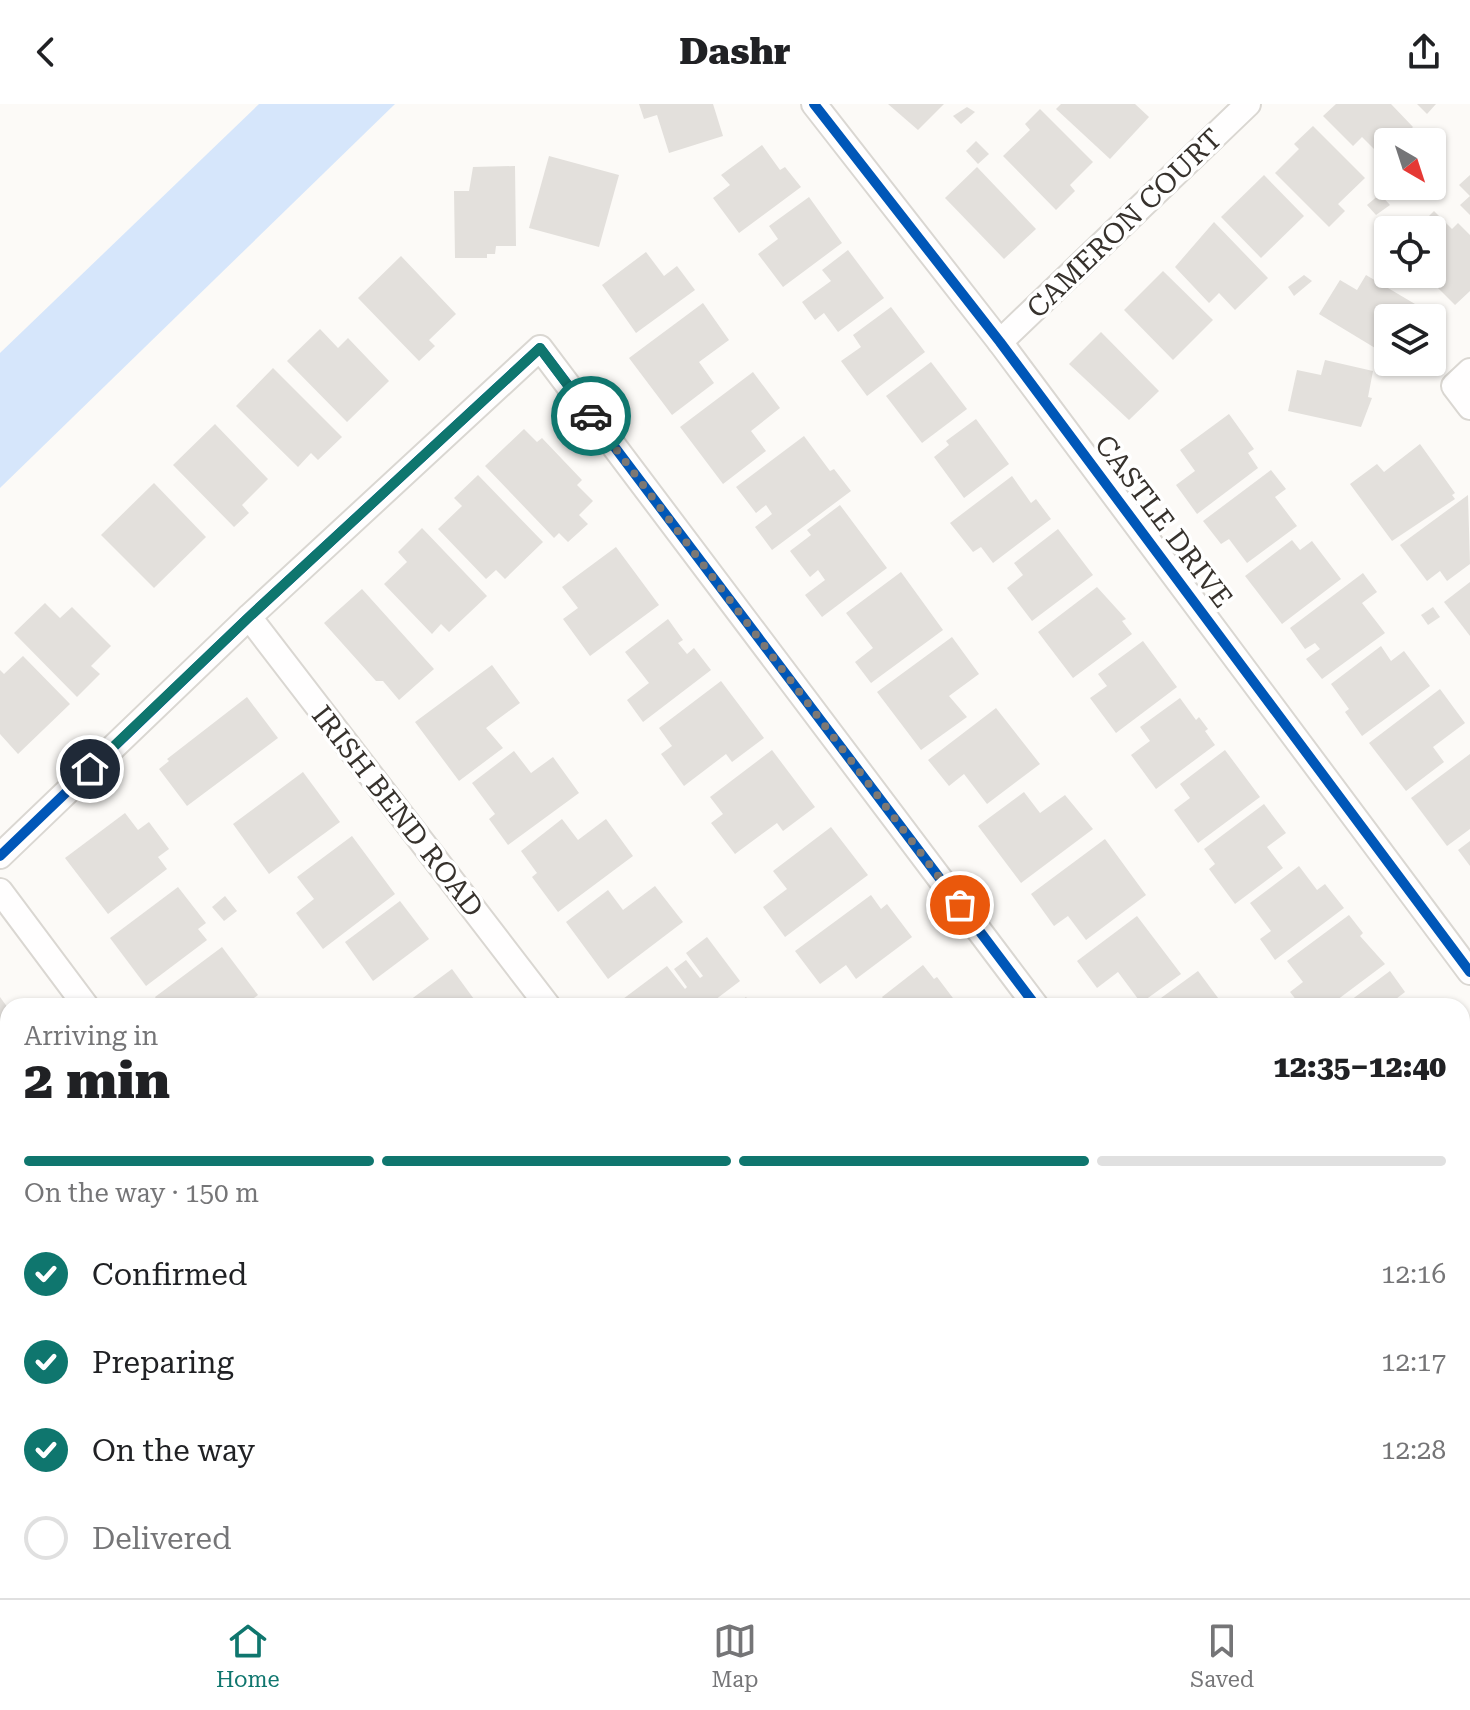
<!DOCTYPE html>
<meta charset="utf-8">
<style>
:root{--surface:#fff;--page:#f2f2f2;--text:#202124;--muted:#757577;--line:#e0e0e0;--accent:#0f766e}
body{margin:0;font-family:"Roboto Serif",serif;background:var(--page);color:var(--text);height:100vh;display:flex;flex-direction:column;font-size:30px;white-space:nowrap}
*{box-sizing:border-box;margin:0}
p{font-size:26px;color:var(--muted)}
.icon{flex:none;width:44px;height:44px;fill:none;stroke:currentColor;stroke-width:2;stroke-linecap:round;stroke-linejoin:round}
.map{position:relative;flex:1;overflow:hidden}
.side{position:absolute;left:0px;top:894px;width:1470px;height:600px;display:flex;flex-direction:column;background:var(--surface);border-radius:24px 24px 0 0;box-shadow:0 2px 6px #0004}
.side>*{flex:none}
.needle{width:52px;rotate:141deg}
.buttons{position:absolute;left:1374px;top:24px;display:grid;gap:16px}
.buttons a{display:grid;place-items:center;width:72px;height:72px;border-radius:8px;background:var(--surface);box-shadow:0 2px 6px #0004;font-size:40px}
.pin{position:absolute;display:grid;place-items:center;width:68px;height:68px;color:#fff;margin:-34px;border:4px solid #fff;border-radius:50%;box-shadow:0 2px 8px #0007}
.courier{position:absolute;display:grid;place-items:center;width:80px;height:80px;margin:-40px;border:6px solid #0f766e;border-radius:50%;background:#fff;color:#222;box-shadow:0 2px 10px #0007}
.overview em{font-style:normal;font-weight:800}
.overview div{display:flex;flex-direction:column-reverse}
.overview{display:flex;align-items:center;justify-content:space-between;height:136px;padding:0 24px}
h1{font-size:52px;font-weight:800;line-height:60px}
.bar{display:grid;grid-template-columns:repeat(4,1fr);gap:12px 8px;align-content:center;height:96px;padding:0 24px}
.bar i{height:10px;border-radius:6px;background:var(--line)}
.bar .selected{background:var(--accent)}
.bar p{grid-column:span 4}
ol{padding:0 24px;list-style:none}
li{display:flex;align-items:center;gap:24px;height:88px}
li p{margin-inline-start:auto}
li .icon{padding:8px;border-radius:50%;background:var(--accent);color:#fff;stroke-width:4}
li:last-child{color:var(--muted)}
li i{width:44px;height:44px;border:4px solid var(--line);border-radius:50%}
header{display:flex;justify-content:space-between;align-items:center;height:104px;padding:0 24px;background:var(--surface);font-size:36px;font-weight:800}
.dock{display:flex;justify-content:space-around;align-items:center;height:112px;border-top:2px solid var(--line);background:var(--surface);font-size:22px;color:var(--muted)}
.dock a{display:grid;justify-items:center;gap:4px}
.dock .selected{color:var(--accent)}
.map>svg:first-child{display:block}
.commercial{fill:#fbf2fa}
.water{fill:#d6e6fb}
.building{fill:#e3e0dc}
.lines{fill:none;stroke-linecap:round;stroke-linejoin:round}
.service-casing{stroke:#dad7d2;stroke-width:16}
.minor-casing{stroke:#dad7d2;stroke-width:28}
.service{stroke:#fffefe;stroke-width:12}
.minor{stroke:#fffefe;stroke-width:24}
.cycleway-casing{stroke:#fff;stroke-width:15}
.cycleway{stroke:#0057b8;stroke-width:10}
.done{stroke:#7c7874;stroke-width:8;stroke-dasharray:0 14.4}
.route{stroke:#0f766e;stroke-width:10}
.labels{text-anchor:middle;stroke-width:7;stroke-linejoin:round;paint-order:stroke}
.street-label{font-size:28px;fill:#37322d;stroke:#fff}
</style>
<header><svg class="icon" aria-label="back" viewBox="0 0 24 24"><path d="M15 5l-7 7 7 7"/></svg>Dashr<svg class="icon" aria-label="share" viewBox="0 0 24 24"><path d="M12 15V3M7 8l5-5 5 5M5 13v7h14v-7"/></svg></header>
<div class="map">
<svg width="1470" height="1494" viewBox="0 0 1470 1494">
<rect width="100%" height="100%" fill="#fcfaf7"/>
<!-- commercial -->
<polygon class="commercial" points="0,1110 8,1121 8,1486 283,1486 289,1494 0,1494"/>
<!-- water -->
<polygon class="water" points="259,0 395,0 0,384 0,249"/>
<!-- building -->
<g class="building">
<polygon points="639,0 713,0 723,32 669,49 657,11 644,15"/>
<polygon points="888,0 944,0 918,26"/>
<polygon points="1061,0 1135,0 1149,13 1110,55 1056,5"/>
<polygon points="1336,0 1391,0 1413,23 1397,38 1388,38 1388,47 1382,53 1362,33 1353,42 1323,12"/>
<polygon points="1417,0 1436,0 1427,10"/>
<polygon points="967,3 975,8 961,20 953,12"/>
<polygon points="1040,5 1093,58 1070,81 1075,87 1056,106 1003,52 1030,26 1025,20"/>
<polygon points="1313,22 1365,74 1338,100 1345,107 1329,123 1275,69 1299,45 1294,40"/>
<polygon points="976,37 989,50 978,60 966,47"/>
<polygon points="762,41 780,66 785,63 801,83 739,129 713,94 730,81 721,71"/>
<polygon points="549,52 619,71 599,143 529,124"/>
<polygon points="515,62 516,142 496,142 495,150 487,150 487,154 455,154 454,87 469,87 473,63"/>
<polygon points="977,63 1036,125 1004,155 945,94"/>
<polygon points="1264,71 1304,112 1261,154 1221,113"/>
<polygon points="1470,71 1470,111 1460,101 1470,92 1459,81"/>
<polygon points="1380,90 1390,101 1376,111 1367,101"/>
<polygon points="809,93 842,139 783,183 758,150 778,135 769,122"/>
<polygon points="1434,107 1452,125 1458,119 1470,131 1470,187 1455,201 1424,170 1432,170 1432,126 1415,126"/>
<polygon points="1214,118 1268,174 1235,206 1219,189 1209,199 1175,163"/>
<polygon points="848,146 884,194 838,228 824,209 815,216 802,198 831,177 822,166"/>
<polygon points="646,148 664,172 677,162 695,186 636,229 602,181"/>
<polygon points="401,152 456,210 429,236 435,242 419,257 358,194"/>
<polygon points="1163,167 1213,216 1173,256 1124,206"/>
<polygon points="1304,171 1312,177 1294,192 1288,183"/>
<polygon points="1366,171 1415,200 1407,214 1388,214 1385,250 1319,210 1340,176 1357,186"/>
<polygon points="703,199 729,236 699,258 714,279 672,311 629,254"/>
<polygon points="891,203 925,248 867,292 841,257 861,243 853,231"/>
<polygon points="320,225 338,244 348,234 389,277 347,318 287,257"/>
<polygon points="1101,228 1159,287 1129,316 1069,260"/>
<polygon points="1325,256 1373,267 1368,293 1372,294 1361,323 1288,307 1297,266 1321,271"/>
<polygon points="931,258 967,305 922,339 886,292"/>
<polygon points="273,264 342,333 318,356 311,349 298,363 236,302"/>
<polygon points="753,268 780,304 751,327 766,347 723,380 680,323"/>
<polygon points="1229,310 1254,345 1248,349 1258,364 1197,410 1176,381 1195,367 1180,346"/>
<polygon points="976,315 1009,360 964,394 934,353 949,341 946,337"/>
<polygon points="215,320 268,375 242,401 249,409 234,423 173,361"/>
<polygon points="524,325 537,338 542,334 582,376 577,381 593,397 579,411 588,420 568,438 559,429 554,434 485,362"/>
<polygon points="804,332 830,367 834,365 851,387 772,446 755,423 772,410 766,401 756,409 736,383"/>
<polygon points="1420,340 1455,389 1452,391 1455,395 1392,437 1350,380 1377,360 1384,368"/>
<polygon points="1271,366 1286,385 1275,393 1297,422 1247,459 1229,435 1221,440 1203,417"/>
<polygon points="478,371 543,438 505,475 496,466 486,475 438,425 462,402 454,394"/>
<polygon points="1012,372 1031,399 1036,395 1051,415 993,459 981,443 973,448 950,419"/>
<polygon points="154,379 206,433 154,484 101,431"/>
<polygon points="1468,391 1470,460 1447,477 1440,467 1427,477 1400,441"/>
<polygon points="840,401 887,464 822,513 805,491 825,476 818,466 810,473 790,447 811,431 807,426"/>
<polygon points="422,424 487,492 449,528 441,520 432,530 384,480 407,458 398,448"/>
<polygon points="1058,425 1093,471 1032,517 1007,484 1023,471 1014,459"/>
<polygon points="1292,436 1300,446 1312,437 1341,475 1282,520 1245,472"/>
<polygon points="616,443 659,501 590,552 563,515 578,504 562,483"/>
<polygon points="901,468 943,526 871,579 855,558 873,544 846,509"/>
<polygon points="1363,469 1377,488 1362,499 1385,529 1322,575 1306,555 1320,545 1315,539 1305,545 1290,524"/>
<polygon points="1470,478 1470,532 1444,498"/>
<polygon points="1097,483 1126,515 1122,517 1132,530 1073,574 1038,528"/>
<polygon points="362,485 434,565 399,596 383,577 376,577 324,519"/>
<polygon points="45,499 60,514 72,503 111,542 91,562 100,570 77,593 14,529"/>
<polygon points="1433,503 1440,513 1428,521 1421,511"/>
<polygon points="668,515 683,536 678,539 687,550 694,544 711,566 643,618 627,596 649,579 625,548"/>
<polygon points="952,533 979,570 949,592 967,613 921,646 877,588"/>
<polygon points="1143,537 1177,583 1116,629 1090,594 1107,582 1098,570"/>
<polygon points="1381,542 1391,557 1404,547 1430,582 1362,632 1345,608 1349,605 1331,580"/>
<polygon points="23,552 70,600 18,650 0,630 0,566 4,570"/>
<polygon points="492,561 520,599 486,624 503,644 459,677 415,618"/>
<polygon points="721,577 764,634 732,658 726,650 684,682 661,650 672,642 659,624"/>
<polygon points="1440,585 1465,619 1433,643 1444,658 1406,687 1369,639"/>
<polygon points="247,593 278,634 187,702 159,665 169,657 167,655"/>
<polygon points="1180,594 1196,616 1199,613 1208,625 1205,627 1215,641 1156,685 1131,651 1150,637 1140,623"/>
<polygon points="996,604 1040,660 987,700 964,670 949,682 928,656"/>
<polygon points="772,646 815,703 783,727 777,719 735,750 711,719 723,710 710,693"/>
<polygon points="1225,646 1260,693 1198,739 1174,706 1190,694 1180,680"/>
<polygon points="514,647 531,669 553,653 579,689 508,741 489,715 495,710 472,679"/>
<polygon points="1470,650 1470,725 1447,742 1411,694"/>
<polygon points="303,668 340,718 269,770 233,720"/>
<polygon points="1024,688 1040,709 1065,691 1093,725 1021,779 978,722"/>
<polygon points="1264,700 1286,729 1267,743 1283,764 1235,800 1209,765 1215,760 1204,745"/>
<polygon points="125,709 138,726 149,718 169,745 158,753 167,765 108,810 65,754"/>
<polygon points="562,715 578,736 606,715 633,752 558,808 532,773 537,769 521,747"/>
<polygon points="831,723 868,771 785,833 763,803 787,785 773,767"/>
<polygon points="352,732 395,790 323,845 296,809 314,795 297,773"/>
<polygon points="1105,735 1146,791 1086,836 1068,812 1054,822 1031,790"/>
<polygon points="1470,737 1470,762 1458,746"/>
<polygon points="1299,762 1317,786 1325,780 1344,804 1275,856 1260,835 1271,827 1250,799"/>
<polygon points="655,782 683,818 608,875 566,818 608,786 623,806"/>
<polygon points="178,783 206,819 198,825 207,836 146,882 110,834"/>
<polygon points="871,791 881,805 887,800 912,833 856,875 846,861 820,880 795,847"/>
<polygon points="225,792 237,807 224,817 212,803"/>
<polygon points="400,797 429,835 373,877 345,838"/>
<polygon points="1349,811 1363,829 1360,832 1385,860 1329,902 1301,902 1290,888 1303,878 1287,857"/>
<polygon points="1137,812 1181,870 1141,899 1118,868 1097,884 1077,857"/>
<polygon points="707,833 740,877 707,902 628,902 623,895 667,862 685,885 687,883 674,865 686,856 700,874 703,872 686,849"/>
<polygon points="222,843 258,891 243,902 161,902 155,893"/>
<polygon points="923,861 934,875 937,873 959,902 889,902 882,893"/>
<polygon points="452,865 479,902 402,902"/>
<polygon points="1198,867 1224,902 1150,902"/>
<polygon points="1390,867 1405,888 1392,898 1395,902 1343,902"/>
<polygon points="0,893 8,904 8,917 0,923"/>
<polygon points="746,893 753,902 734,902"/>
<polygon points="8,949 8,1027 0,1033 0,955"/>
<polygon points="1470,979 1470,1056 1462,1062 1462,985"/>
<polygon points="1462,1234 1468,1235 1463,1258 1462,1258"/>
<polygon points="1462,1277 1470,1279 1470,1323 1462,1321"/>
<polygon points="0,1425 8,1433 8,1486 209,1486 215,1494 0,1494"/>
<polygon points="339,1486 446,1486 449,1490 444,1494 345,1494"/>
<polygon points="779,1486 836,1486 825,1494 785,1494"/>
<polygon points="877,1486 916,1486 918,1489 912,1494 867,1494"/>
<polygon points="1131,1486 1190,1486 1196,1494 1120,1494"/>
<polygon points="1310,1486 1319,1494 1300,1494"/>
</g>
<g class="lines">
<defs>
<g id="service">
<polyline points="0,1215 8,1226"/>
<polyline points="232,1486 238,1494"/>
</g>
<g id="minor">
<polyline points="814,0 1000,238 1470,868"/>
<polyline points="1000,238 1248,0"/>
<polyline points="1470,267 1454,282 1470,303"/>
<polyline points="249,513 548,902"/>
<polyline points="0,752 249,513 540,244 1036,902"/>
<polyline points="0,787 86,902"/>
<polyline points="1462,1471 1470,1482"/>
<polyline points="520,1486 526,1494"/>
<polyline points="992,1486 998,1494"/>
<polyline points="661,1494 671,1486"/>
</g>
</defs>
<!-- service casing -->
<use href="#service" class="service-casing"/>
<!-- minor casing -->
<use href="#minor" class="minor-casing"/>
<!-- service -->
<use href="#service" class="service"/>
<!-- minor -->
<use href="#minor" class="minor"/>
<defs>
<g id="cycleway">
<polyline points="814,0 1000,238 1470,868"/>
<polyline points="0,752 249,513 540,244 1036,902"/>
</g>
</defs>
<!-- cycleway casing -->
<use href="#cycleway" class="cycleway-casing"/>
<!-- cycleway -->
<use href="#cycleway" class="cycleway"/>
</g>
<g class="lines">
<!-- done -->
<polyline class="done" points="591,312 960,801"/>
<!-- route -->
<polyline class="route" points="90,665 249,513 540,244 591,312"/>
</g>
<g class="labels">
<!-- street labels -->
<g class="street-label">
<text transform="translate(1124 119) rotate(-44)" y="10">CAMERON COURT</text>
<text transform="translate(1164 417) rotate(53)" y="10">CASTLE DRIVE</text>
<text transform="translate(398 707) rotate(52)" y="10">IRISH BEND ROAD</text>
</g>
</g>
</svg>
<div class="buttons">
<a><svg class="needle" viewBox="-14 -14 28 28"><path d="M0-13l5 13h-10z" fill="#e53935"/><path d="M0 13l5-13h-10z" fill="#757577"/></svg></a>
<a><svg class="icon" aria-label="locate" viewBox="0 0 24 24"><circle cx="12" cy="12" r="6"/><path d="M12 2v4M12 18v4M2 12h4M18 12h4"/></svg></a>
<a><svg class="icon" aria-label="layers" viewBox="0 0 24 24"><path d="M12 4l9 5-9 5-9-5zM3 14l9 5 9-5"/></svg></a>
</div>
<div class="pin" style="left:960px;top:801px;background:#ea580c"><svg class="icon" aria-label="bag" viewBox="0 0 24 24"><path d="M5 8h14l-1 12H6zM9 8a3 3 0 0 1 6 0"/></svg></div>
<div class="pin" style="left:90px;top:665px;background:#1f2937"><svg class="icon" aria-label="home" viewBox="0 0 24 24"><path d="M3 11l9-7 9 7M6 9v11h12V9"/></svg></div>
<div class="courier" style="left:591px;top:312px"><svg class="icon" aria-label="car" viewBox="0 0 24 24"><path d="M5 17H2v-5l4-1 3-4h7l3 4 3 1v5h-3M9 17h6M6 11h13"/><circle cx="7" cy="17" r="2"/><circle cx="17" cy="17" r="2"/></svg></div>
<section class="side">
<div class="overview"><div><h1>2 min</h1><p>Arriving in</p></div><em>12:35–12:40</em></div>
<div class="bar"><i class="selected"></i><i class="selected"></i><i class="selected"></i><i></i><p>On the way · 150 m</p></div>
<ol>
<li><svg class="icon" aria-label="check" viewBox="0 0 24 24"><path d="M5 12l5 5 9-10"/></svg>Confirmed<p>12:16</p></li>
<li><svg class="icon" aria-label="check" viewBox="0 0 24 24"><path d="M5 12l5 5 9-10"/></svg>Preparing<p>12:17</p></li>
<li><svg class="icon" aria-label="check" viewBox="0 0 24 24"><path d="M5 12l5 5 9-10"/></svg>On the way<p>12:28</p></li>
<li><i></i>Delivered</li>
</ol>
</section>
</div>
<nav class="dock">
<a class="selected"><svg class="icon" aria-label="home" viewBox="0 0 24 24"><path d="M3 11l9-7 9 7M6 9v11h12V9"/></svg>Home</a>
<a><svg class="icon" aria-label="map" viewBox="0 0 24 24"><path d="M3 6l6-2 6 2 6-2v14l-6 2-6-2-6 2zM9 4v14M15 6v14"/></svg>Map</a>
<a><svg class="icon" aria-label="saved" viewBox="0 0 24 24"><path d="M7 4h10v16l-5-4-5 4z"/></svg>Saved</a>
</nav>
